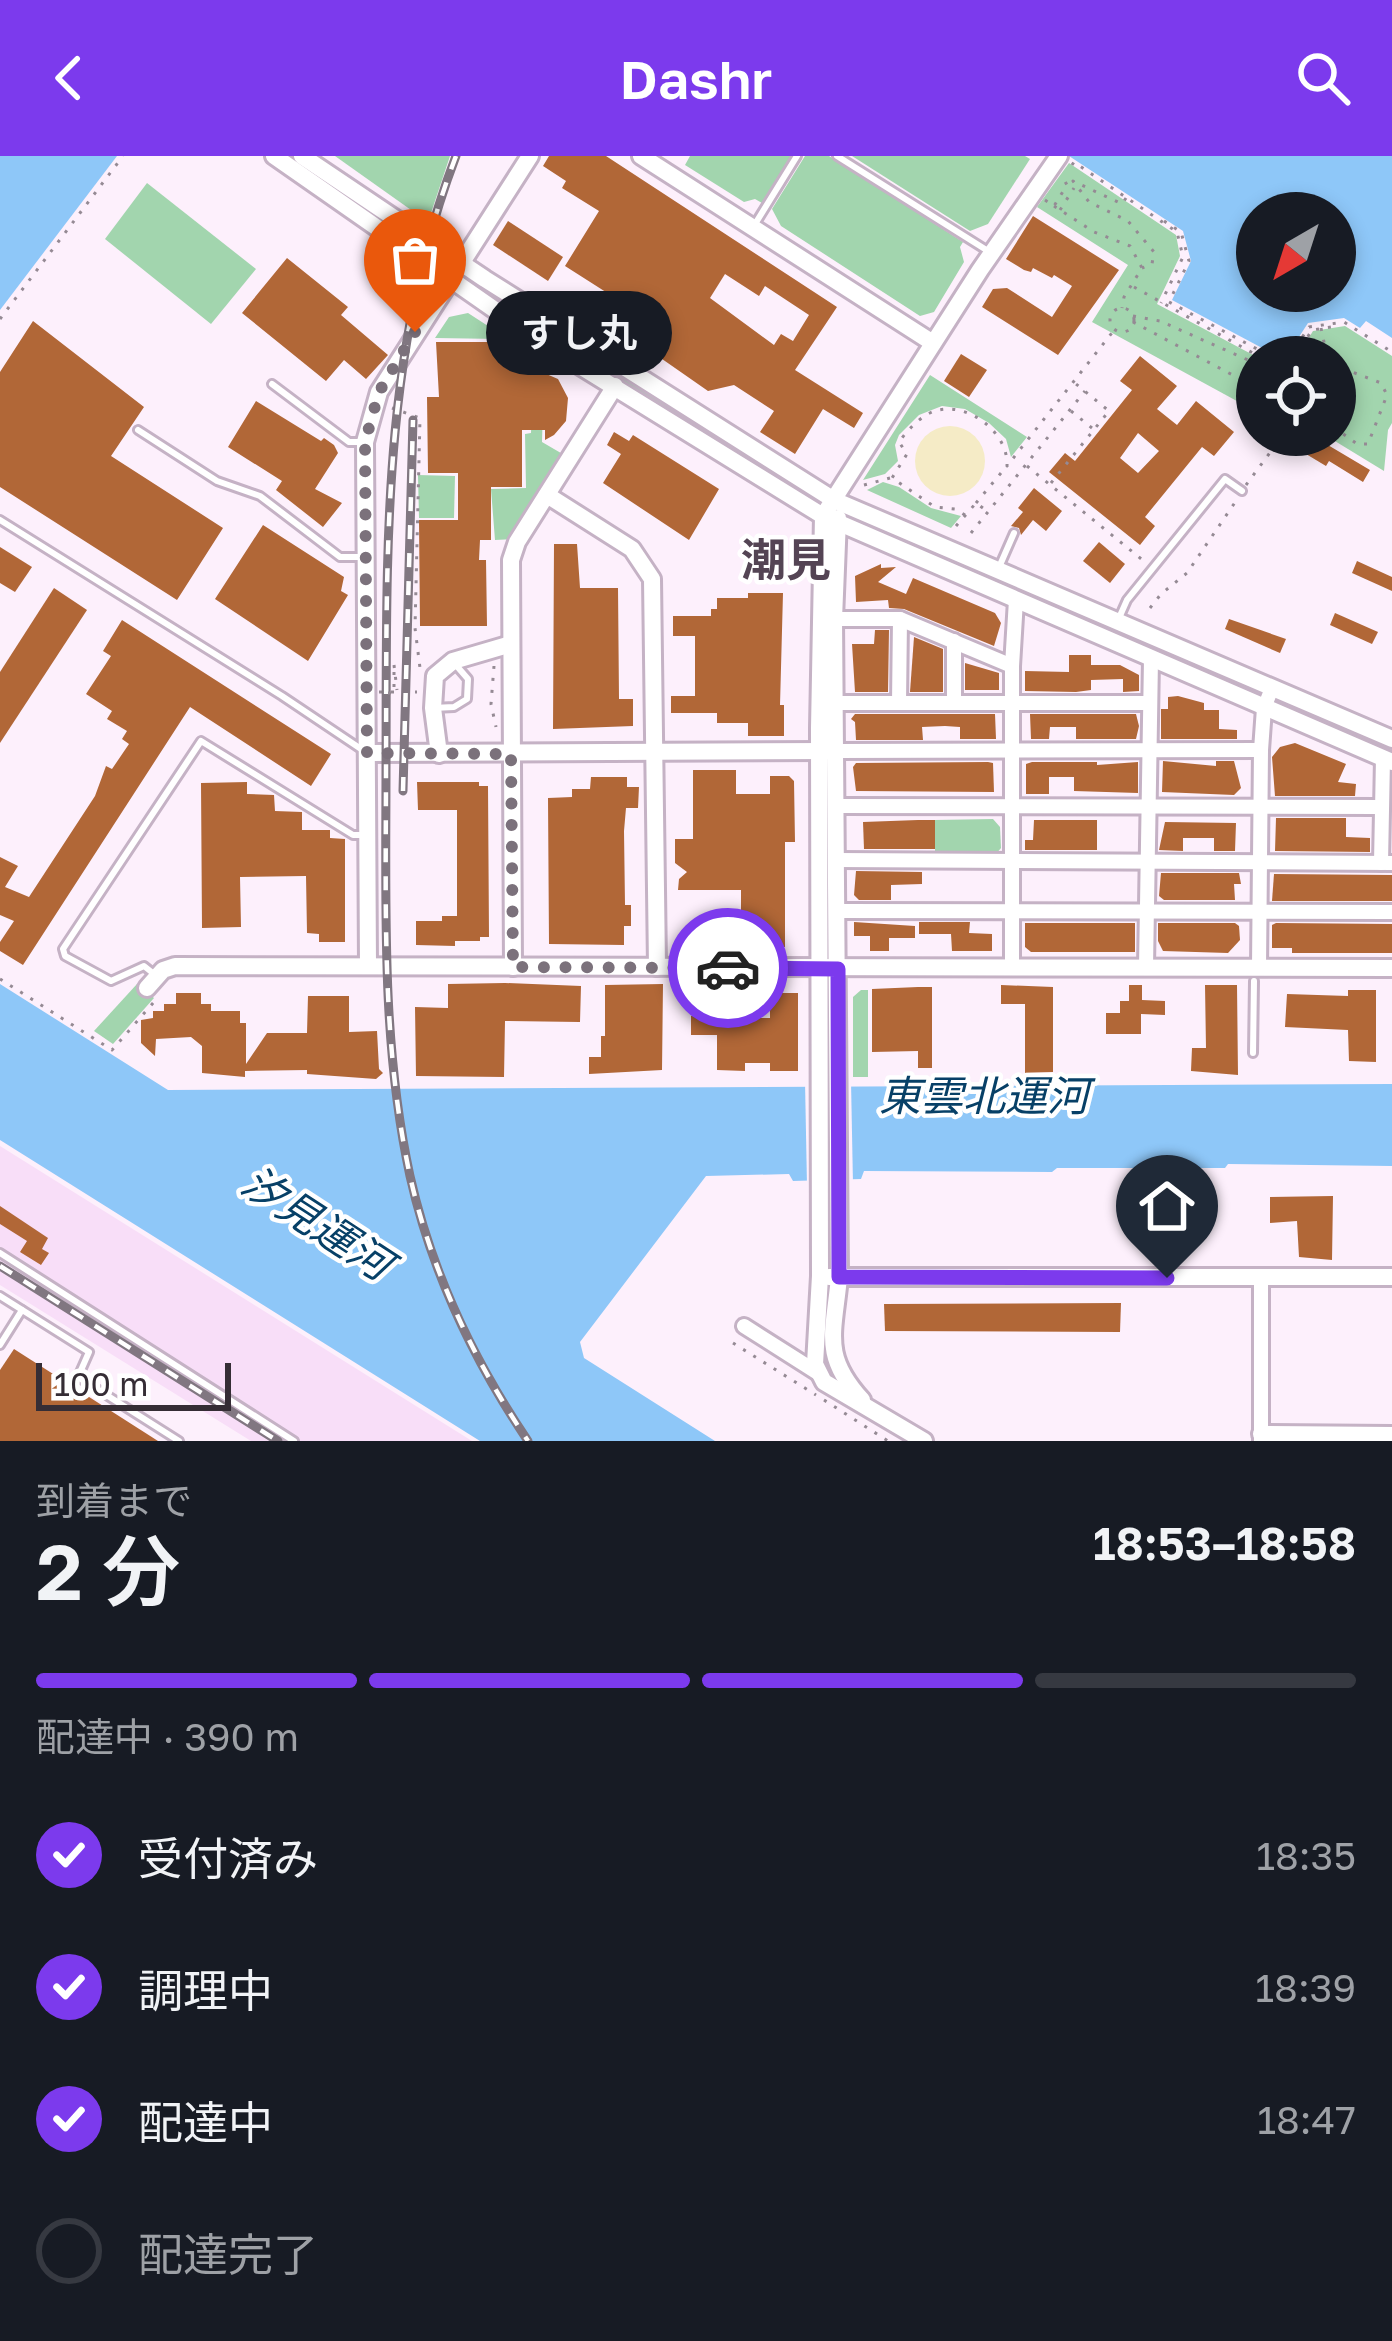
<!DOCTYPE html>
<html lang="ja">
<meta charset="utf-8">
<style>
:root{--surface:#171b24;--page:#20242c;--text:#f1f3f6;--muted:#9ea1a6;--line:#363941;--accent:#7c3aed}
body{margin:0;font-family:"Golos Text","Noto Sans JP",sans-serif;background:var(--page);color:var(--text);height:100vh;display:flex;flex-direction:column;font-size:45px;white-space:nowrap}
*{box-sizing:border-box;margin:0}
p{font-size:39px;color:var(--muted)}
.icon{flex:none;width:66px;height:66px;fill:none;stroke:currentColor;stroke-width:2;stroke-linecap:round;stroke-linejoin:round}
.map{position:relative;height:1285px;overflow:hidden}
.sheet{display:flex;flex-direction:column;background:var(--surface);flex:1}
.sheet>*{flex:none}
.needle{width:78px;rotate:219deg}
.controls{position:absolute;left:1236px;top:36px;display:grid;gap:24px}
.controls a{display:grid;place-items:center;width:120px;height:120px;border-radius:50%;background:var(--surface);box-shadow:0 6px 18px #0003;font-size:60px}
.scale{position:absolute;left:36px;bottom:30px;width:195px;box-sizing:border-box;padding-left:12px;border:6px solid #352d35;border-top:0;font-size:33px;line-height:42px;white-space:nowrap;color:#352d35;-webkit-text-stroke:9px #fff;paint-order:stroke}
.pin{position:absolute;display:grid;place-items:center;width:102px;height:102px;color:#fff;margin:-123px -51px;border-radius:50% 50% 50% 0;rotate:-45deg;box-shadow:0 0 12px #0007}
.pin .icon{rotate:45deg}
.courier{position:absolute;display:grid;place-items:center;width:120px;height:120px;margin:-60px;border:9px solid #7c3aed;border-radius:50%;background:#fff;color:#222;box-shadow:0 3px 15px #0007}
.bubble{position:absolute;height:84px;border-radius:42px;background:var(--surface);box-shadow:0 6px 18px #0003;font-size:39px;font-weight:600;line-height:84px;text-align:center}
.overview em{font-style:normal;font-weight:600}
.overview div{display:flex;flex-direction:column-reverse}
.overview{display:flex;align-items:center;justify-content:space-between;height:204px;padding:0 36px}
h1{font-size:78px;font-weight:600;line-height:90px}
.bar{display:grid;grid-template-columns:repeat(4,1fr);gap:18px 12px;align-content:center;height:144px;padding:0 36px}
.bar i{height:15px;border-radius:9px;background:var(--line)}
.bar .selected{background:var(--accent)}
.bar p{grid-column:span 4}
ol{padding:0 36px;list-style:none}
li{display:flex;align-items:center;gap:36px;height:132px}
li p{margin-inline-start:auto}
li .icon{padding:12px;border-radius:50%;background:var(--accent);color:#fff;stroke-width:4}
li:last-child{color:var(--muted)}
li i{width:66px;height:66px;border:6px solid var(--line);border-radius:50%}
header{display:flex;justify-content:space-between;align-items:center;height:156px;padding:0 36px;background:var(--accent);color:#fff;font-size:54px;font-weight:600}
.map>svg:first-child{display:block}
.built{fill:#f8def8}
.green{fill:#a2d5ae}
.sand{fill:#f5ebc6}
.water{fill:#8ec7f8;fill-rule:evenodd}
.pier{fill:#fdf0fc}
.building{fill:#b16737;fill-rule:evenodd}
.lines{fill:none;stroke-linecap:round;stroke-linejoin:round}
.service-casing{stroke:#c5b2c5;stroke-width:12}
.minor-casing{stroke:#c5b2c5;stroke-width:20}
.tertiary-casing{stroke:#c5b2c5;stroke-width:22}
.path{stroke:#958a94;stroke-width:3;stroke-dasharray:3 9;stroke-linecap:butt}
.service{stroke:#fff;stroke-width:6}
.minor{stroke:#fff;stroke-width:14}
.tertiary{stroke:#fff;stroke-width:16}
.rail-casing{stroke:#817781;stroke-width:9}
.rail{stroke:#fff;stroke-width:4.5;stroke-dasharray:14;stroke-linecap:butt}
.path-bridge{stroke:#958a94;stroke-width:3;stroke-dasharray:3 9;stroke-linecap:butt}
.done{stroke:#7b717b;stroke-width:12;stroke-dasharray:0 21.6}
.route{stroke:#7c3aed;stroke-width:15}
.labels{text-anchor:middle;stroke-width:9;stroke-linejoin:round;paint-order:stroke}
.water-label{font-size:42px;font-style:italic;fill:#074067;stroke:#fff}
.quarter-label{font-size:45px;font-weight:bold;fill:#544454;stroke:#fff}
</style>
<header><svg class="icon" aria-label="back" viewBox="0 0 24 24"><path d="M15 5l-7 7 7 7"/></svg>Dashr<svg class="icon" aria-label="search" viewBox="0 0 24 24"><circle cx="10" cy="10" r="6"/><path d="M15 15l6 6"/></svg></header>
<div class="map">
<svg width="1392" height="1285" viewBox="0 0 1392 1285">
<rect width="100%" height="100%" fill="#fdf0fc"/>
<!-- built -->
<polygon class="built" points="0,990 472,1285 251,1285 0,1129"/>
<!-- green -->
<g class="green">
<polygon points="335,0 450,0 428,66"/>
<polygon points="690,0 791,0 762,47 755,43 744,46 685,9"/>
<polygon points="805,0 829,0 963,86 960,91 964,106 934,156 920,160 781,70 772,53"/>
<polygon points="852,0 1025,0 1030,3 988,68 970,75"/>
<polygon points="1069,7 1176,79 1180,100 1157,148 1257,201 1257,256 1092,166 1128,109 1037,51"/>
<polygon points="147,27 256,113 211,168 105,83"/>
<polygon points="491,137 791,329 788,332 490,139"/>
<polygon points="468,157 534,200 500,198 499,183 435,182 449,161"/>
<polygon points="1345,170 1392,200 1392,267 1388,274 1384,315 1325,279 1335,279 1335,201 1297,201 1313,175"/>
<polygon points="533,208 544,213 542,286 566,300 515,383 495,384 491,333 526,332 525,278 531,277"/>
<polygon points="930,219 1027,281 1011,301 1006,283 989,267 965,253 942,250 919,259 899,279 895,289 898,305 885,318 863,324"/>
<polygon points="418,319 455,320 454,362 419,362"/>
<polygon points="883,326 899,331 931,352 961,360 951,372 867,334"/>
<polygon points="892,377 1240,526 1238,532 890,380"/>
<polygon points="993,663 1000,671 1001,692 996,698 935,698 935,664"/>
<polygon points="137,828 154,842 113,888 94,875"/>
<polygon points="861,834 868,834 868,921 853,921 853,841"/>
</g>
<!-- sand -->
<circle class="sand" cx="950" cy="305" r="35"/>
<!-- water -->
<g class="water">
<polygon points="0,0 117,0 0,154"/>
<path d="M 1069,0 L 1392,0 L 1392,182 L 1366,165 L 1360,172 L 1344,162 L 1308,167 L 1286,201 L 1279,201 L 1172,144 L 1191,105 L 1183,75 ZM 1257,57 L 1335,57 L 1335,135 L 1257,135 Z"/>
<polygon points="0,828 168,934 1392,928 1392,1010 1228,1008 1225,1012 1057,1012 1052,1016 864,1015 861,1023 793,1025 789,1018 706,1020 580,1186 584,1202 715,1285 480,1285 0,984"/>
</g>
<!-- pier -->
<polygon class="pier" points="805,925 851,925 853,1029 807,1030"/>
<!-- building -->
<g class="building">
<path d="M 549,0 L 606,0 L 837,151 L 795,214 L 863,257 L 854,272 L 823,253 L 795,298 L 760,276 L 774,255 L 734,229 L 708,235 L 642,189 L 656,168 L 565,110 L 599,55 L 562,32 L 566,25 L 543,10 ZM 725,118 L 759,140 L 765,130 L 809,159 L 793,185 L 781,178 L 774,189 L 710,142 Z"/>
<polygon points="1033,60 1119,114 1058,199 982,151 993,133 1007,132 1052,161 1072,130 1054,119 1052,122 1033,112 1031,116 1024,114 1006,103"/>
<polygon points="508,65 563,101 548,125 493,89"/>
<polygon points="287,102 348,151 341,159 388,199 366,223 344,204 326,225 242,157"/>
<polygon points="33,165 144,251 111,300 223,372 177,444 0,331 0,216"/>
<polygon points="436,186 497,186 497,200 530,205 530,211 558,223 568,242 566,265 554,279 545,284 545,274 522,274 522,331 491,331 491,384 480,384 479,404 486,404 487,470 420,470 419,364 458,364 458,317 428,317 427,241 439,241"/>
<polygon points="961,198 987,214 969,241 944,225"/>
<path d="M 1140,200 L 1177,230 L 1157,253 L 1177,269 L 1196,245 L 1234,276 L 1214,300 L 1202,291 L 1145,361 L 1155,370 L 1140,389 L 1049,316 L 1065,297 L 1075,305 L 1132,234 L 1120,225 ZM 1138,277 L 1159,295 L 1138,317 L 1120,302 Z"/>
<polygon points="256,245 321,285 324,282 334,289 338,297 315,333 342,347 323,371 276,334 282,325 228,291"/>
<polygon points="614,276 629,285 633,279 719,333 689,384 603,327 621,298 607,289"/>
<polygon points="1311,279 1370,314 1363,326 1329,305 1326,310 1301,295"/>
<polygon points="1034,332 1062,355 1046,375 1033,364 1021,379 1019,372 1011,370 1023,356 1018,352"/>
<polygon points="263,369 344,421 341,435 348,439 308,505 215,443"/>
<polygon points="1099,386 1125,408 1110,427 1083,405"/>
<polygon points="554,388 577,388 580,432 618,432 619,543 633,543 633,570 553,573"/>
<polygon points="0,391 32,411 15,436 0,427"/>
<polygon points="1357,405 1392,421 1392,435 1352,417"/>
<polygon points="881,408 881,412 896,411 878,426 906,438 913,422 995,457 1001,467 994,490 904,453 889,452 888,444 856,446 855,420"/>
<polygon points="54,432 87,454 0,587 0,516"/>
<polygon points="748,437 783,437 780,549 784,549 784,580 748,580 748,567 717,567 717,557 671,557 671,540 695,540 695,480 673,480 673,460 711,460 711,453 717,453 717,442 748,442"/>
<polygon points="1335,457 1378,476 1372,488 1330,469"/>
<polygon points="1229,463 1286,483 1280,497 1225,473"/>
<polygon points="122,464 331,598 311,630 190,551 23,809 0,795 0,786 14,765 0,759 0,701 18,710 5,731 29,741 95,640 106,610 112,613 129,588 122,583 127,575 107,563 112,555 86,538 111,500 103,495"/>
<polygon points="875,474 889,474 888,536 855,536 852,488 874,488"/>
<polygon points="914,481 943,493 943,536 910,536"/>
<polygon points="1069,499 1091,499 1091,509 1120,509 1139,519 1139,535 1123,536 1123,523 1091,524 1091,534 1076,536 1025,535 1025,515 1069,516"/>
<polygon points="965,507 999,517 999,534 965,534"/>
<polygon points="1178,540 1204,547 1204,554 1219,554 1219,573 1237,574 1237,583 1161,583 1161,553 1168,553 1168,541"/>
<polygon points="855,558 995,558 996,583 960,583 960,571 945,570 922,571 923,584 856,584 855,566 851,563"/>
<polygon points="1030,558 1136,558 1139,570 1136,583 1076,583 1076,571 1050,571 1049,583 1031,583"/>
<polygon points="1295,587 1346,608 1338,626 1356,628 1355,640 1275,640 1272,601 1280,591"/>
<polygon points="1163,605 1216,610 1216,605 1234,605 1241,632 1234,639 1162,636"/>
<polygon points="1032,606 1097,606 1097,609 1138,606 1138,637 1074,635 1074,621 1049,621 1049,638 1026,638 1026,608"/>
<polygon points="856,607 988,606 993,607 994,636 856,635 853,611"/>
<polygon points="693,614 736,614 736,638 770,638 770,620 789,620 794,625 795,686 785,686 785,791 749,791 749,759 741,759 741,734 678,734 679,723 687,716 675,707 675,683 693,683"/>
<polygon points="591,621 627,621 627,631 639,631 638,652 626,652 624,675 625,749 631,749 631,770 624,770 624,789 549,788 548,642 572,641 572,633 590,633"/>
<polygon points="247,626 247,638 274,639 275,655 302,656 302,674 330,674 330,682 345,683 345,786 319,786 319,778 307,777 306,720 240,721 241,771 202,772 201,627"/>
<polygon points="417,626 479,626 479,630 488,630 489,781 480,781 480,785 455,785 455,790 416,789 416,765 442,765 442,760 457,760 457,654 418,654"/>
<polygon points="1346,662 1346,681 1370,682 1370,696 1275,695 1276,662"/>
<polygon points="918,664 935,664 935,693 864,693 863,666"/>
<polygon points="1034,664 1097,664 1097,694 1025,694 1025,684 1033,684"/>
<polygon points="1165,666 1236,667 1235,695 1214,695 1214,682 1183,682 1183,695 1159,694"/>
<polygon points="856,715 922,716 922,728 891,729 891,744 859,744 854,739"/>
<polygon points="1161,717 1239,717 1241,728 1234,728 1235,744 1164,744 1159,740"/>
<polygon points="1274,718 1392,719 1392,745 1272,745"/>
<polygon points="854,766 915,770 915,782 889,782 889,795 870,795 870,780 854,780"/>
<polygon points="919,766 970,766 969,777 992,778 992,795 952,795 951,778 919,778"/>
<polygon points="1025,767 1135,767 1135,796 1031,796 1025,791"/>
<polygon points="1158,767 1235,767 1239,770 1240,784 1228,797 1163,795 1158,785"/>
<polygon points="1276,767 1392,768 1392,797 1292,797 1292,792 1272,792 1272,769"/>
<polygon points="505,827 581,830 580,866 505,865 504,921 416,920 415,851 448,852 448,828"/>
<polygon points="663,828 662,914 589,918 589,901 601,901 601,880 605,880 605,829"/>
<polygon points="1001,829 1053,831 1053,916 1025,917 1025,848 1001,848"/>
<polygon points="1129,829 1142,829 1142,844 1165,845 1165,859 1141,858 1141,878 1106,878 1106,857 1120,857 1120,845 1129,845"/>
<polygon points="1205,829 1237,829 1238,919 1191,915 1192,892 1206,892"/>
<polygon points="918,831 932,831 932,912 918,912 918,895 872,896 872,833"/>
<polygon points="1348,834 1376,834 1376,906 1349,905 1348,874 1285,871 1287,838 1348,840"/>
<polygon points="176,837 201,837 201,848 211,848 211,855 240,855 240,867 246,867 246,908 267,877 307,877 308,840 349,840 349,876 377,875 379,913 383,917 376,923 307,918 307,914 245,915 245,921 202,917 202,890 191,881 156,883 155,900 141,887 141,864 153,862 153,855 164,855 164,848 176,848"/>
<polygon points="717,837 745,838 745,862 770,862 770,837 798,837 798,915 770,915 770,907 745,907 745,915 717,914 717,879 691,879 691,860 717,860"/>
<polygon points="1333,1040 1332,1104 1299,1101 1297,1065 1270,1067 1270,1041"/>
<polygon points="0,1050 48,1082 42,1093 49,1097 41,1109 20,1096 27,1085 0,1068"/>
<polygon points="1121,1147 1120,1176 885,1175 884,1148"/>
<polygon points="14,1193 158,1285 0,1285 0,1214"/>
</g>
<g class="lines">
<defs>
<g id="service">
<polyline points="837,0 988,95"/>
<polyline points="755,68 797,0"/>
<polyline points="272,228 349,286 362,286"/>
<polyline points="138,274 217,325 260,340 340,401 363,401"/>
<polyline points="0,364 282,540 364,595"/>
<polyline points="1000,409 1014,377"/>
<polyline points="1119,462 1127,444 1225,323 1242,335"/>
<polyline points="433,552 454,551 467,543 468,523 455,508"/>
<polyline points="154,818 144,810 111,825 65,800 63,793 201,585 353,679 365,679"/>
<polyline points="1253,897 1254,825"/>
<polyline points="0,1097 294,1285"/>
<polyline points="0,1140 89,1196 78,1221 179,1285"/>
<polyline points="0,1189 22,1154"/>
</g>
<g id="minor">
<polyline points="834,463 900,463 1012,510"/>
<polyline points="954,485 954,546"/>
<polyline points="835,547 1150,547"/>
<polyline points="899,547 900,463"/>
<polyline points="836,595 1261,594"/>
<polyline points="836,650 1380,651"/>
<polyline points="836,704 1392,707"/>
<polyline points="1381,707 1383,602"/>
<polyline points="837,755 1392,756"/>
<polyline points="1012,811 1012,510 1016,444"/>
<polyline points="1146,811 1151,503"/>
<polyline points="1259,811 1261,594 1264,552 1272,532"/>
<polyline points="1261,1123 1261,1285"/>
<polyline points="744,1170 818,1217"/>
</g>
<g id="tertiary">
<polyline points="274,0 541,186 823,360 1392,606"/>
<polyline points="302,0 485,123 834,344 1392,583"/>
<polyline points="641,0 933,187"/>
<polyline points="547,339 632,393 652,423 657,811"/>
<path d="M 838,362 L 834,463 L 839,1121 C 834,1177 821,1199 862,1244"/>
<polyline points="367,597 828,595"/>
<polyline points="439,598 433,552 435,520 453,505 511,488"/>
<polyline points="368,810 365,286 379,236 530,0"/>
<polyline points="513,811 511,404 517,386 615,230"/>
<polyline points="147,832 163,814 175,810 1392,812"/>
<polyline points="829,1121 1392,1121"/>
<polyline points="1261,1278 1392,1279"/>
<polyline points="924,1285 824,1226 815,1208 820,1120 819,572 823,360 980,114 1059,0"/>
</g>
</defs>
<!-- service casing -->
<use href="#service" class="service-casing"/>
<!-- minor casing -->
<use href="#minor" class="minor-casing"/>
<!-- tertiary casing -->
<use href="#tertiary" class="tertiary-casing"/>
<!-- path -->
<g class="path">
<polyline points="1072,9 1074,6 1177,76 1183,101 1161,147"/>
<polyline points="1126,42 1122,48 1073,25 1089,46 1128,65 1154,96 1152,108 1142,112"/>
<polyline points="1045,44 1054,50 1067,29 1063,22"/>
<polyline points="1054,50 1094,76 1130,90 1142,112 1124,141 1122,152"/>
<polyline points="1060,54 1074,32"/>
<polyline points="1164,65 1181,76 1189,105 1169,146 1272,201"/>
<polyline points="1134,131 1260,201"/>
<circle cx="1122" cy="164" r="12"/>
<polyline points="1133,160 1160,165 1257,208"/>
<polyline points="0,163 123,0"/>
<polyline points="1133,166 1257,232"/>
<polyline points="1321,172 1325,191"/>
<polyline points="1289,201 1309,171 1344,166 1392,196"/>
<polyline points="1295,201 1312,174 1338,170"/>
<polyline points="1320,201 1321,192 1327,192 1329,200"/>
<polyline points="1335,202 1352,216 1381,227 1387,239 1368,288 1357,288 1335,272"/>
<polyline points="1335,230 1351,217"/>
<polyline points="392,252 420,262 415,472 420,512"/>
<polyline points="1071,255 1092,272"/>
<polyline points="1027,310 1145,406"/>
<polyline points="1051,327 1109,255 1076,228"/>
<polyline points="864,329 890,322"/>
<polyline points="1246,329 1283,279"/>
<polyline points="976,347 1006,311"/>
<path d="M 965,359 L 955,353 L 935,351 L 892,322 L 907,298 L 899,286 C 906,276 917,264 928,258 C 961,240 1009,274 1007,310 L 1115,173"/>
<polyline points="956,370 976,347 987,355"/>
<polyline points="971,377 1085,235"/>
<polyline points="1150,452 1161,438 1187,417 1238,342"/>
<polyline points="394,509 397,534"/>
<polyline points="494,510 491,548 496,571"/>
<polyline points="379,536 417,536"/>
<polyline points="0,823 112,894 154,846"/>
<polyline points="733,1187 816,1239"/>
<polyline points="824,1244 888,1285"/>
</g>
<!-- service -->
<use href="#service" class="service"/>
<!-- minor -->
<use href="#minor" class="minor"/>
<!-- tertiary -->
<use href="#tertiary" class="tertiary"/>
<defs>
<g id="rail">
<path d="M 456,0 C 380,199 387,402 386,611 C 386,748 381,886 410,1020 C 431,1114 474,1205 528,1285"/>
<polyline points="403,635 413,264"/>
<polyline points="0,1110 278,1285"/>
</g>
</defs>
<!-- rail casing -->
<use href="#rail" class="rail-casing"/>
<!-- rail -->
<use href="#rail" class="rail"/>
<!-- path-bridge -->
<polyline class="path-bridge" points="388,537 394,537 394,509"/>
</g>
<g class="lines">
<!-- done -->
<polyline class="done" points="415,176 379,236 365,286 367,597 511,598 513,811 728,812"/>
<!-- route -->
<polyline class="route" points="728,812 838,813 839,1121 1167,1122"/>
</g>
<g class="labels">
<!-- water labels -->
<g class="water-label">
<text x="984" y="955">東雲北運河</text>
<text transform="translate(317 1067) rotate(33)" y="15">汐見運河</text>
</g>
<!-- quarter labels -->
<g class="quarter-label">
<text x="786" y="420">潮見</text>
</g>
</g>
</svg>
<div class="controls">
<a><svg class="needle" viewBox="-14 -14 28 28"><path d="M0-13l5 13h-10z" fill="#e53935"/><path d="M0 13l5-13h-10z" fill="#9ea1a6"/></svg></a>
<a><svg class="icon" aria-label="locate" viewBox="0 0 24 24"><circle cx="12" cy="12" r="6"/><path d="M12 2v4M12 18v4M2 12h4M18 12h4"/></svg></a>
</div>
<div class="scale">100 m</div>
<div class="pin" style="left:415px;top:176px;background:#ea580c"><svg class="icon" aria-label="bag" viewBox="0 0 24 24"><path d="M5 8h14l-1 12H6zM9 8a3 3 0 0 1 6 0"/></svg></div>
<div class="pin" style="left:1167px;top:1122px;background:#1f2937"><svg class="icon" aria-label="home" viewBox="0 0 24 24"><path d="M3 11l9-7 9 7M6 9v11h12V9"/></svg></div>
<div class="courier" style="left:728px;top:812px"><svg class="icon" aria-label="car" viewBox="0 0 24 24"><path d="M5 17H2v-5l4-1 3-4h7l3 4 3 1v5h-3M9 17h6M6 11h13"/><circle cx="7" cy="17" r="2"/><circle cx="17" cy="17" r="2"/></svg></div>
<div class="bubble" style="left:486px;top:135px;width:186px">すし丸</div>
</div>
<section class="sheet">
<div class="overview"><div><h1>2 分</h1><p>到着まで</p></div><em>18:53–18:58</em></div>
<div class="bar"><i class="selected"></i><i class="selected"></i><i class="selected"></i><i></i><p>配達中 · 390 m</p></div>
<ol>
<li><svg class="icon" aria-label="check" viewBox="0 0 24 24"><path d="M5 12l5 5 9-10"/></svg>受付済み<p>18:35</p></li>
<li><svg class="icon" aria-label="check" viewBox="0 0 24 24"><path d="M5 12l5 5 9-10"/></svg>調理中<p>18:39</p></li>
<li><svg class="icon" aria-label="check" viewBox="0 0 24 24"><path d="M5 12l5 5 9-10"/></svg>配達中<p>18:47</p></li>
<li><i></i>配達完了</li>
</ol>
</section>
